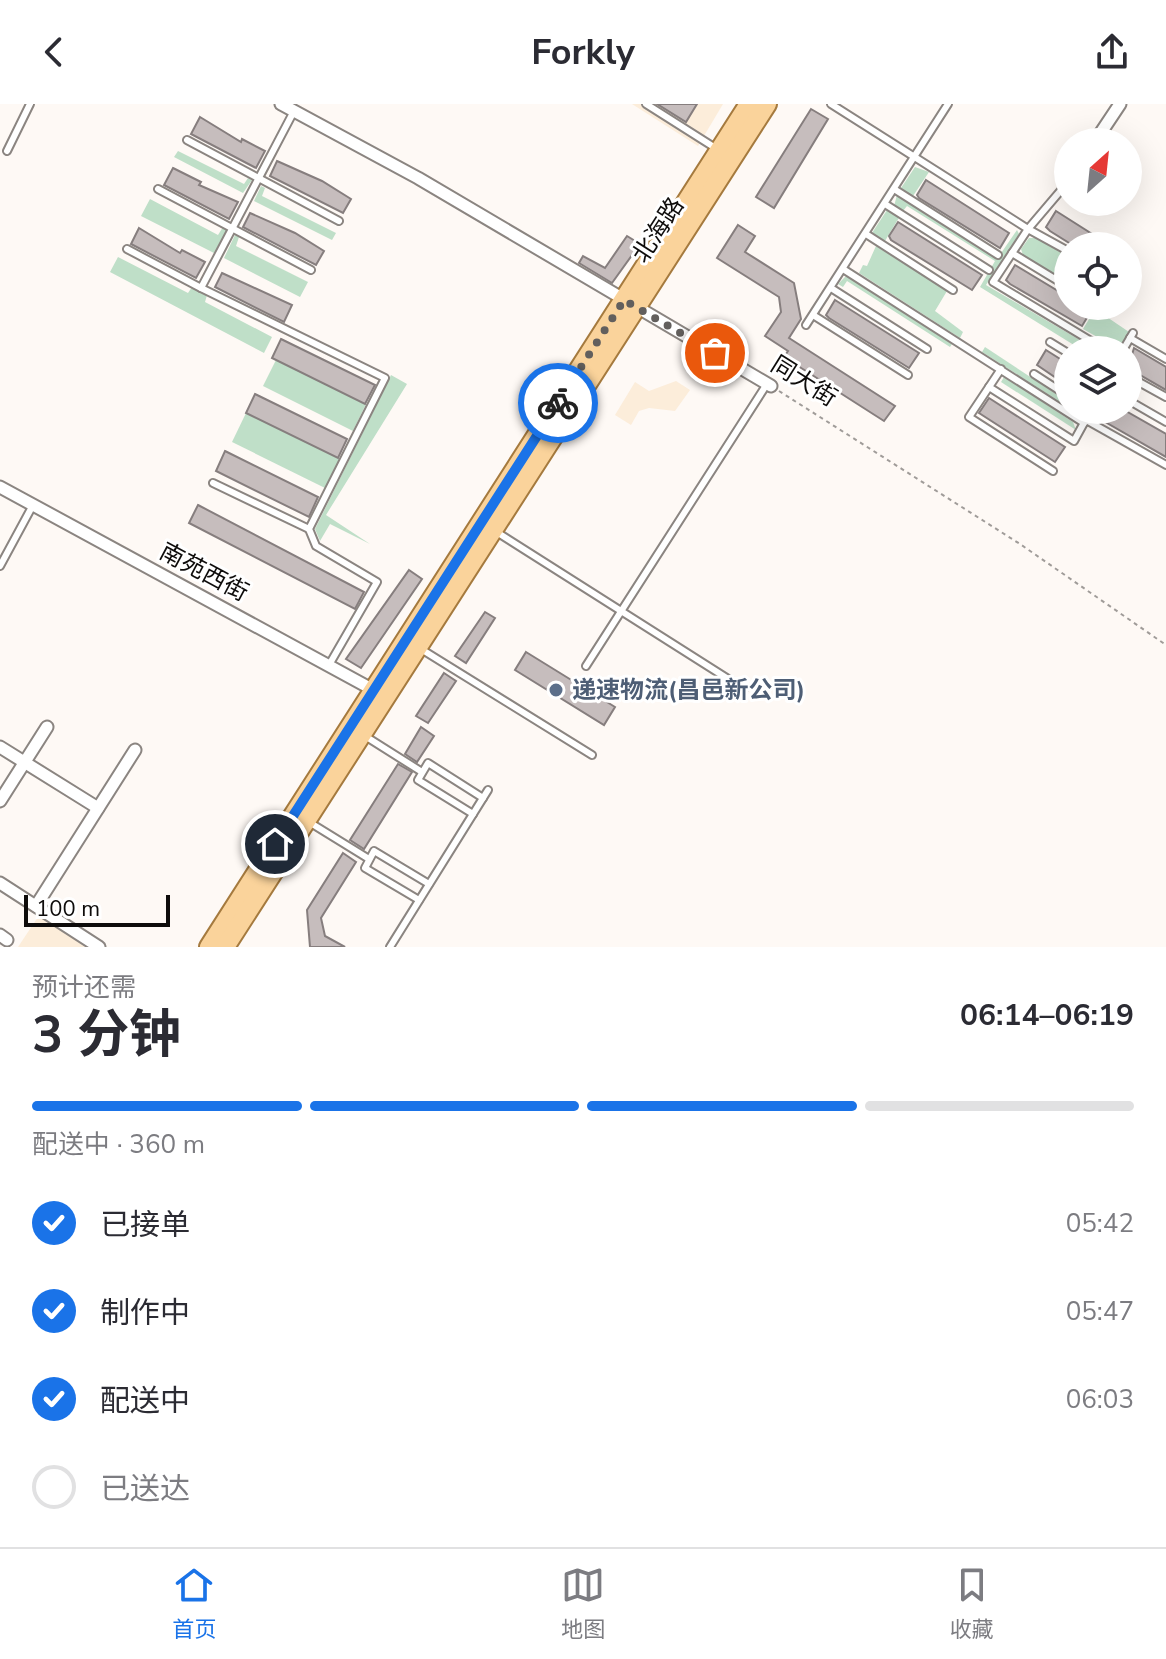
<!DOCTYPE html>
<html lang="zh">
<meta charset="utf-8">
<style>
:root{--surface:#fff;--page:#f2f2f3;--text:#2b2b33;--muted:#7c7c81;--line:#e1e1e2;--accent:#1a73e8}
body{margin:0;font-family:"Nunito Sans","Noto Sans SC",sans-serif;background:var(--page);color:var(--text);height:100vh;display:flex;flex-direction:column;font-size:30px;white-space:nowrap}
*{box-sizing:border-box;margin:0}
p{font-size:26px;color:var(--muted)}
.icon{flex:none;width:44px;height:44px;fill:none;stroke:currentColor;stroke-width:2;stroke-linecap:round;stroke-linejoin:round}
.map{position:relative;height:843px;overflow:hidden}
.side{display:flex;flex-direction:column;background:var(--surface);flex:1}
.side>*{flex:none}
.needle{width:52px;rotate:27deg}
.buttons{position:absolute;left:1054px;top:24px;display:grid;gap:16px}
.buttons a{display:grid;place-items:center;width:88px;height:88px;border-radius:50%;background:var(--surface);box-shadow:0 8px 32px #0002;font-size:40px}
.scale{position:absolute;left:24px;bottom:20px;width:146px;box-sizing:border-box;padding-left:8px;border:4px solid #0e0c0b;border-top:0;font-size:22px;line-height:28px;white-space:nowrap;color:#0e0c0b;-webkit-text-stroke:6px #fff;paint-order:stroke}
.pin{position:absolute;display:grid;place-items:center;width:68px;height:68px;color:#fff;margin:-34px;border:4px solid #fff;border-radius:50%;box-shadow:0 2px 8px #0007}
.courier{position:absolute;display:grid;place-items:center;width:80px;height:80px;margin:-40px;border:6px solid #1a73e8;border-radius:50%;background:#fff;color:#222;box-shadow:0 2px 10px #0007}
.overview em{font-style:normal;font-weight:700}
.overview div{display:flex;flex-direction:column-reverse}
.overview{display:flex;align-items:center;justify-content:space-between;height:136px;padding:0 32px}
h1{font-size:52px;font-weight:700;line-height:60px}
.bar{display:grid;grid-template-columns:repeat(4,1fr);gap:12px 8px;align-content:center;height:96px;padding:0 32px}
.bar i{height:10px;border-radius:6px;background:var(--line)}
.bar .on{background:var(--accent)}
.bar p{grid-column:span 4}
ol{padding:0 32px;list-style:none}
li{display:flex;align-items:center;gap:24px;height:88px}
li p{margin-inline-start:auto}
li .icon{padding:8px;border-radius:50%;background:var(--accent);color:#fff;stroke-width:4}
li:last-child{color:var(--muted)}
li i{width:44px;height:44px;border:4px solid var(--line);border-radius:50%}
header{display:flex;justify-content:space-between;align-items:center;height:104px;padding:0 32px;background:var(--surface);font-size:36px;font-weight:700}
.menu{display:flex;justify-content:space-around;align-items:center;height:112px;border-top:2px solid var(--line);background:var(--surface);font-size:22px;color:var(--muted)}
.menu a{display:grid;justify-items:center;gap:4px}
.menu .on{color:var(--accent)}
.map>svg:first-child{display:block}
.commercial{fill:#fcedda}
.green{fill:#bfdfc8}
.building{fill:#c6bdbd;stroke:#867e7e;stroke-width:2}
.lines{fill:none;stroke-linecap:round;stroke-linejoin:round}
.service-casing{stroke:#8b8581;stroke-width:10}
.minor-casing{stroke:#8b8581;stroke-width:15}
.primary-casing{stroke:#a57a3e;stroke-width:22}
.path{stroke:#a09c99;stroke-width:2;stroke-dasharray:4 4;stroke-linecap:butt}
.service{stroke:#fff;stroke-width:6}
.minor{stroke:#fff;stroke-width:11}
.primary{stroke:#fad39b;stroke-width:18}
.done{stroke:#625f5d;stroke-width:8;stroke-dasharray:0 14.4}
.route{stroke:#1a73e8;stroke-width:10}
.service-dot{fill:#5c6f8a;stroke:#fff;stroke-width:3}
.labels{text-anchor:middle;stroke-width:6;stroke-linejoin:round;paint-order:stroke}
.street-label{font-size:24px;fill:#0e0c0b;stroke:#fff}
.service-label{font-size:24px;font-weight:bold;fill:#4e5e75;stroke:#fff;text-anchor:start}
</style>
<header><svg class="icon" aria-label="back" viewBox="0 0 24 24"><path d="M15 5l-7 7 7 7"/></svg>Forkly<svg class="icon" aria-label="share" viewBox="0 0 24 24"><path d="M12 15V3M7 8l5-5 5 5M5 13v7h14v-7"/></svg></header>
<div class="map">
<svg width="1166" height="843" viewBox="0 0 1166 843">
<rect width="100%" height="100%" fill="#fef9f5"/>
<!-- commercial -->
<g class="commercial">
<polygon points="632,0 723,0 698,42"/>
<polygon points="676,277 690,286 675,307 649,304 639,307 631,321 615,311 635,278 649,287"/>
<polygon points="40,810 91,843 18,843"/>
</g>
<!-- green -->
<g class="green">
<polygon points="178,47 244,80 248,74 252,76 243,89 174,53"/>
<polygon points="915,63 929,68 913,92 901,84"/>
<polygon points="261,82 265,84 262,92 336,129 332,136 254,97"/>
<polygon points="897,91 997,155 1017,126 1019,130 986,181 1097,246 1082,246 980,183 995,157 907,102 903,107 894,102"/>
<polygon points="150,95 218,131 223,123 227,126 214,149 141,112"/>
<polygon points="887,106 900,112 885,137 872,129"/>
<polygon points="235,131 239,133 236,142 308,178 300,193 224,154"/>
<polygon points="1029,134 1037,134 1068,153 1068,179 1023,151 1021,145"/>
<polygon points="876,142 947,187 935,207 963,228 960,234 859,169 863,161 867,162"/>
<polygon points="118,153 188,189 192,183 207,191 205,198 272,233 264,249 110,168"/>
<polygon points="846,172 952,240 950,243 847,177 843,183 838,180"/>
<polygon points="1097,202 1105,202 1101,209 1129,228 1122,241 1115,243 1083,225"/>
<polygon points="985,243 1068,298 1068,303 982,248"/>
<polygon points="276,256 366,300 353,327 263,282"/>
<polygon points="391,271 407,280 326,411 370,440 330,420 320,437 315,425"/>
<polygon points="1004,273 1073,318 1076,326 1001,278"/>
<polygon points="246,309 340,355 325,384 232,338"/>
</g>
<!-- building -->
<g class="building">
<polygon points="657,0 697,0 686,18"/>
<polygon points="811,5 828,15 774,104 756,93"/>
<polygon points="200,13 241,38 242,35 265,47 256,64 191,30"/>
<polygon points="277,57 322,77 351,95 343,109 270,72"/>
<polygon points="173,64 201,78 199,81 238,98 229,115 164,81"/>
<polygon points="926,76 1009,129 1000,144 919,94 917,91"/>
<polygon points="1056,107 1111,142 1074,142 1050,127 1046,123"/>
<polygon points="250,109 295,129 324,147 316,161 243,123"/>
<polygon points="898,118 982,171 972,186 891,136 889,132"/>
<polygon points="738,121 755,132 745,148 794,179 801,215 789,234 895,302 884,317 784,253 788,247 765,232 781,208 779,193 717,154"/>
<polygon points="139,124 180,149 182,146 205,158 196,174 131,140"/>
<polygon points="627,132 640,140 612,179 579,159 583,152 605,164"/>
<polygon points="1015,161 1068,193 1068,202 1084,202 1091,207 1082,222 1010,180 1006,176"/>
<polygon points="222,169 292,201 284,218 215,183"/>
<polygon points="835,196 919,249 909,264 829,214 826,211"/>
<polygon points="281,235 375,281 365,300 272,254"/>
<polygon points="1134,244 1166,263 1166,286 1128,264"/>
<polygon points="1046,246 1068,260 1068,282 1037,261"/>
<polygon points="255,290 347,335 338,354 246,309"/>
<polygon points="989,294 1065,343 1055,358 979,309"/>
<polygon points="1097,306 1124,306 1166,330 1166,353 1100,315 1095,311"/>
<polygon points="225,347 318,393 309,413 216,367"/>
<polygon points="198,401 364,488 355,505 189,419"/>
<polygon points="409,466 422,475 361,564 346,555"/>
<polygon points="485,508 495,514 466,559 455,552"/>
<polygon points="526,548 615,603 604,621 515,566"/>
<polygon points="444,569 456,577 428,619 416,612"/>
<polygon points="421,623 434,632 417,658 405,650"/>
<polygon points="398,660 412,668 364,745 350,736"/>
<polygon points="343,749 356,758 321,814 325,832 345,843 310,843 307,806"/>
</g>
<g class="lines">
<defs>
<g id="service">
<polyline points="646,0 717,45"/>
<polyline points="831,0 1028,125 993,178 1106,246"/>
<polyline points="294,7 201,184 385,274 309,425 316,442 377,478 329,561"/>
<polyline points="187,36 339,117"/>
<polyline points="7,47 30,0"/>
<polyline points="1068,78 1028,125 1068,147"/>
<polyline points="158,85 311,166"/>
<polyline points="894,85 998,151"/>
<polyline points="885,100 989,166"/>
<polyline points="866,130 953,186"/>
<polyline points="127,145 201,184"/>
<polyline points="1012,149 1068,183"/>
<polyline points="843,165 1084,319"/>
<polyline points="831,184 927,245"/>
<polyline points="813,211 908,271"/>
<polyline points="806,221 948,0"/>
<polyline points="1130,234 1166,255"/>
<polyline points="1050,238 1068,249"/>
<polyline points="1123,246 1133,229"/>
<polyline points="1001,265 969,313 1053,367"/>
<polyline points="1034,270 1068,292"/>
<polyline points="1128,272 1166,293"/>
<polyline points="989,283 1074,337 1091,306"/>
<polyline points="1128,296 1166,318"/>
<polyline points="1086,316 1166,361"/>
<polyline points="213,379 309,425"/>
<polyline points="495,427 744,585"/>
<polyline points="0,462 33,401"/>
<polyline points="421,545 592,651"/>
<polyline points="586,562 767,280"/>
<polyline points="365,632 422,668"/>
<polyline points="473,710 418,676 428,659 483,694"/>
<polyline points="309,718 369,755"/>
<polyline points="419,796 365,764 374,747 429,780"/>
<polyline points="390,843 488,686"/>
</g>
<g id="minor">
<polyline points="281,0 418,74 771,282"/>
<polyline points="1096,36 1120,0"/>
<polyline points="0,383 379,589"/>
<polyline points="0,643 98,704"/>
<polyline points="0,697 47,623"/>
<polyline points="0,779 99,843"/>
<polyline points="36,802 135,646"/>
<polyline points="0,831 7,836"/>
</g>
<g id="primary">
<polyline points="209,843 749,0"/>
<polyline points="225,843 767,0"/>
</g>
</defs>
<!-- service casing -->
<use href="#service" class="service-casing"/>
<!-- minor casing -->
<use href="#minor" class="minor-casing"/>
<!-- primary casing -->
<use href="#primary" class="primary-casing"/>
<!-- path -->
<polyline class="path" points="779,287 1020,440 1166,541"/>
<!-- service -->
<use href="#service" class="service"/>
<!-- minor -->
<use href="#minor" class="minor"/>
<!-- primary -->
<use href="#primary" class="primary"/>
</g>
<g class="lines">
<!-- done -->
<polyline class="done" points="558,299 624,196 715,249"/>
<!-- route -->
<polyline class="route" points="275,740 558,299"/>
</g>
<!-- markers -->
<circle class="service-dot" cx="556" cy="586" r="8"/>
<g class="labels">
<!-- street labels -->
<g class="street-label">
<text transform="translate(658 126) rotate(-57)" y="8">北海路</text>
<text transform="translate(804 277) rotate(32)" y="8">同大街</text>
<text transform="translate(204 468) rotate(28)" y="8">南苑西街</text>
</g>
<!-- service labels -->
<g class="service-label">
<text x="572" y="594">递速物流(昌邑新公司)</text>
</g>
</g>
</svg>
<div class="buttons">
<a><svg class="needle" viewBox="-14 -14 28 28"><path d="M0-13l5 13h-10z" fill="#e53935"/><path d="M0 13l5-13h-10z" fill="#7c7c81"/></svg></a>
<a><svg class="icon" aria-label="locate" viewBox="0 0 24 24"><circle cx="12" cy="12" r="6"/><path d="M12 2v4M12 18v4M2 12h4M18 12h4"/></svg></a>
<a><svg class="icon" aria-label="layers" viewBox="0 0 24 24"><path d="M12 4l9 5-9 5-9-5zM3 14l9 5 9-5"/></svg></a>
</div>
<div class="scale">100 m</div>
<div class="pin" style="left:715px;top:249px;background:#ea580c"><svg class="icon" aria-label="bag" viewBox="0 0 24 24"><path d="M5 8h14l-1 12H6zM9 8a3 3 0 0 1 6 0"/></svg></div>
<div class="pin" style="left:275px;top:740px;background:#1f2937"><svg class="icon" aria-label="home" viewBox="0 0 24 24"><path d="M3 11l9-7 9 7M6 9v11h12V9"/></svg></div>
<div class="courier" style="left:558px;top:299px"><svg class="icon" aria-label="bike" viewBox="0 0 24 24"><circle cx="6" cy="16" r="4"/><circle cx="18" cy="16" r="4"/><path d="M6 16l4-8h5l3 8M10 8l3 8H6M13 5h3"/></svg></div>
</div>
<section class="side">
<div class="overview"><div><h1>3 分钟</h1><p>预计还需</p></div><em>06:14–06:19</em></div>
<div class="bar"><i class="on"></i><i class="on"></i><i class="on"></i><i></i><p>配送中 · 360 m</p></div>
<ol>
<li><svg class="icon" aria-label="check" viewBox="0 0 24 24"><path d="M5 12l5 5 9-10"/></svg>已接单<p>05:42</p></li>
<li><svg class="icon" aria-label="check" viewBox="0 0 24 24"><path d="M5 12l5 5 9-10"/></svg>制作中<p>05:47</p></li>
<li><svg class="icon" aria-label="check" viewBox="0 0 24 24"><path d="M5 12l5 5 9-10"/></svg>配送中<p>06:03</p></li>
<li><i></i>已送达</li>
</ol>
</section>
<nav class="menu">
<a class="on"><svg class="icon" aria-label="home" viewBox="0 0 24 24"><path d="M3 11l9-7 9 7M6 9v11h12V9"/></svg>首页</a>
<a><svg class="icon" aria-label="map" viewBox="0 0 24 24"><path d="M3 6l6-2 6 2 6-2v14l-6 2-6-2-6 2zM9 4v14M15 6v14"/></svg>地图</a>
<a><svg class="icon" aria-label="saved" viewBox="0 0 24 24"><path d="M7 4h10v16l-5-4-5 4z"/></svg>收藏</a>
</nav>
